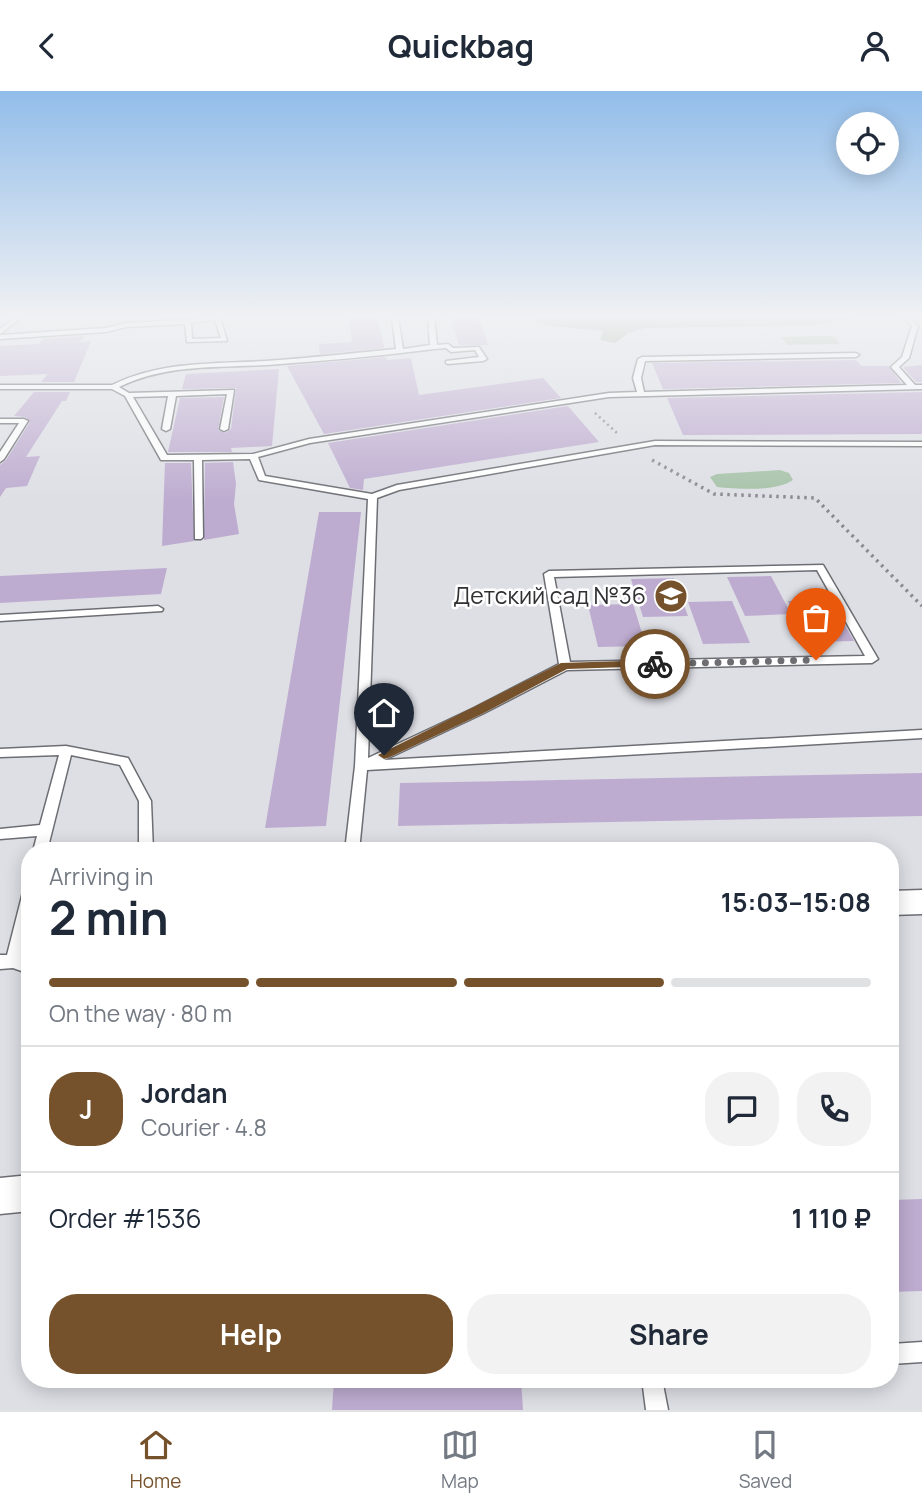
<!DOCTYPE html>
<meta charset="utf-8">
<style>
:root{--surface:#fff;--page:#f2f2f3;--text:#1f2937;--muted:#747a83;--line:#e0e1e3;--accent:#75522b}
body{margin:0;font-family:Manrope,sans-serif;background:var(--page);color:var(--text);height:100vh;display:flex;flex-direction:column;font-size:26px;white-space:nowrap}
*{box-sizing:border-box;margin:0}
p{font-size:23px;color:var(--muted)}
.icon{flex:none;width:38px;height:38px;fill:none;stroke:currentColor;stroke-width:2;stroke-linecap:round;stroke-linejoin:round}
.map{position:relative;flex:1;overflow:hidden}
.details{position:absolute;left:21px;top:751px;width:878px;height:546px;display:flex;flex-direction:column;background:var(--surface);border-radius:28px;box-shadow:0 4px 18px #0003}
.details>*{flex:none}
.buttons{position:absolute;left:836px;top:21px;display:grid;gap:14px}
.buttons a{display:grid;place-items:center;width:63px;height:63px;border-radius:50%;background:var(--surface);box-shadow:0 4px 18px #0003;font-size:35px}
.pin{position:absolute;display:grid;place-items:center;width:60px;height:60px;color:#fff;margin:-72px -30px;border-radius:50% 50% 50% 0;rotate:-45deg;box-shadow:0 0 7px #0007}
.pin .icon{rotate:45deg}
.courier{position:absolute;display:grid;place-items:center;width:70px;height:70px;margin:-35px;border:5px solid #75522b;border-radius:50%;background:#fff;color:#222;box-shadow:0 2px 9px #0007}
.summary em{font-style:normal;font-weight:700}
.summary div{display:flex;flex-direction:column-reverse}
.summary{display:flex;align-items:center;justify-content:space-between;height:119px;padding:0 28px}
h1{font-size:46px;font-weight:700;line-height:52px}
.bar{display:grid;grid-template-columns:repeat(4,1fr);gap:10px 7px;align-content:center;height:84px;padding:0 28px}
.bar i{height:9px;border-radius:5px;background:var(--line)}
.bar .selected{background:var(--accent)}
.bar p{grid-column:span 4}
.line{display:flex;align-items:center;gap:18px;padding:0 28px;border-top:2px solid var(--line)}
.line div{flex:1}
.round{display:grid;place-items:center;flex:none;width:74px;height:74px;border-radius:28px;background:var(--page)}
.action{display:flex;gap:14px;margin-top:auto;padding:14px 28px}
.action a{flex:1;height:80px;border-radius:28px;background:var(--accent);color:#fff;font-size:28px;font-weight:700;line-height:80px;text-align:center}
.action a+a{background:var(--page);color:var(--text)}
header{display:flex;justify-content:space-between;align-items:center;height:91px;padding:0 28px;background:var(--surface);font-size:32px;font-weight:700}
.tabs{display:flex;justify-content:space-around;align-items:center;height:98px;border-top:2px solid var(--line);background:var(--surface);font-size:19px;color:var(--muted)}
.tabs a{display:grid;justify-items:center;gap:4px}
.tabs .selected{color:var(--accent)}
.map>svg:first-child{display:block}
.green{fill:#a6c2a8}
.forest{fill:#87a689}
.building{fill:#beacd0}
.lines{fill:none;stroke-linecap:round;stroke-linejoin:round}
.lane-casing{stroke:#6d6e73;stroke-width:3}
.street-casing{stroke:#6d6e73;stroke-width:3}
.path-far1{stroke:#89898e;stroke-width:2.5;stroke-dasharray:2 3.5;stroke-linecap:butt}
.path{stroke:#89898e;stroke-width:3.5;stroke-dasharray:2.5 4.5;stroke-linecap:butt}
.lane{fill:#fff;fill-rule:evenodd}
.street{fill:#fff;fill-rule:evenodd}
.route{fill:#75522b}
.done{stroke:#6e6e72;stroke-width:7;stroke-dasharray:0 12.6}
.labels{text-anchor:middle;stroke-width:5;stroke-linejoin:round;paint-order:stroke}
.poi-label{font-size:23px;fill:#313134;stroke:#fff;text-anchor:end}
</style>
<header><svg class="icon" aria-label="back" viewBox="0 0 24 24"><path d="M15 5l-7 7 7 7"/></svg>Quickbag<svg class="icon" aria-label="person" viewBox="0 0 24 24"><circle cx="12" cy="8" r="4"/><path d="M4 21q1-7 8-7t8 7"/></svg></header>
<div class="map">
<svg width="922" height="1319" viewBox="0 0 922 1319">
<rect width="100%" height="100%" fill="#dedfe5"/>
<!-- green -->
<g class="green">
<polygon points="830,245 835,246 840,253 788,254 780,246"/>
<path d="M 780,379 L 789,382 L 793,389 C 775,401 739,398 717,396 L 710,386 L 717,383 Z"/>
</g>
<!-- forest -->
<polygon class="forest" points="539,226 566,228 570,226 863,226 815,234 645,237 628,242 615,252 600,249 603,240 552,235 535,231"/>
<!-- building -->
<g class="building">
<polygon points="348,226 377,226 384,257 320,263 319,253 352,251"/>
<polygon points="450,226 478,226 488,254 459,254"/>
<polygon points="84,245 80,251 91,250 74,291 41,291 48,283 0,285 0,255 39,253 42,248"/>
<polygon points="386,266 387,269 411,267 419,304 543,287 561,307 324,343 287,275"/>
<polygon points="856,269 862,275 889,275 901,292 663,298 652,272"/>
<polygon points="922,274 922,291 916,291 903,276"/>
<polygon points="279,278 272,355 231,357 232,361 168,361 180,307 224,306 218,339 225,342 231,338 236,297 182,298 186,283"/>
<polygon points="34,301 70,301 66,310 62,310 26,366 40,365 27,395 6,397 0,406 0,374 6,369 30,331 25,326 14,325"/>
<polygon points="922,301 922,343 683,344 667,307"/>
<polygon points="568,315 599,351 364,388 363,399 350,397 328,352"/>
<polygon points="233,371 236,393 234,413 239,443 204,449 205,372"/>
<polygon points="165,372 191,372 194,450 162,455"/>
<polygon points="319,421 361,421 326,735 265,737"/>
<polygon points="167,477 161,503 0,512 0,485"/>
<polygon points="771,485 791,523 745,525 727,486"/>
<polygon points="674,487 688,525 643,526 631,488"/>
<polygon points="830,508 854,550 809,551 788,510"/>
<polygon points="732,510 750,552 703,553 688,511"/>
<polygon points="633,513 646,555 598,556 588,514"/>
<polygon points="922,682 922,725 398,735 400,692"/>
<polygon points="922,1108 922,1200 891,1201 891,1109"/>
<polygon points="334,1288 521,1288 523,1319 332,1319"/>
</g>
<g class="lines">
<defs>
<g id="lane">
<polygon points="16,226 22,226 0,243 0,238"/>
<path d="M 208,226 L 220,226 L 227,250 L 187,251 L 185,233 L 126,236 L 106,241 L 0,248 L 0,244 L 106,237 L 126,232 L 188,229 ZM 215,228 L 221,247 L 192,248 L 191,232 Z"/>
<path d="M 392,226 L 398,226 L 403,258 L 430,254 L 428,226 L 434,226 L 437,254 L 448,253 L 453,257 L 479,256 L 487,268 L 483,270 L 448,273 L 446,272 L 446,270 L 479,266 L 475,259 L 451,261 L 446,257 L 434,258 C 379,265 323,270 267,274 C 216,277 166,273 119,296 L 129,302 L 234,299 L 228,338 L 224,340 L 220,338 L 227,303 L 176,305 L 170,338 L 166,340 L 162,338 L 168,305 L 133,306 L 167,364 L 253,363 L 309,348 L 609,302 L 637,301 L 633,287 L 638,268 L 642,266 L 856,262 L 859,264 L 856,266 L 645,270 L 641,287 L 644,301 L 907,294 L 891,276 L 902,266 L 912,235 L 903,226 L 909,226 L 918,235 L 909,267 L 899,276 L 915,294 L 922,294 L 922,298 L 609,306 L 310,352 L 258,366 L 265,385 L 372,403 L 397,394 L 655,350 L 922,351 L 922,355 L 655,354 L 399,399 L 377,407 L 368,667 L 474,617 L 559,573 L 544,483 L 549,480 L 823,474 L 878,568 L 872,572 L 567,579 L 482,623 L 384,669 L 922,639 L 922,647 L 367,679 L 359,760 L 345,760 L 355,675 L 368,408 L 259,389 L 250,368 L 202,369 L 203,446 L 201,448 L 195,448 L 194,369 L 161,369 L 125,305 L 112,298 L 0,298 L 0,294 L 112,294 C 161,270 213,273 266,270 C 310,267 353,262 396,258 ZM 817,479 L 865,565 L 570,571 L 554,486 Z"/>
<polygon points="0,328 24,328 28,330 4,368 0,371 0,361 19,332 0,332"/>
<polygon points="158,515 163,518 162,520 0,530 0,524"/>
<polygon points="66,655 128,667 151,710 153,760 139,760 139,710 120,674 71,664 47,760 33,760 37,745 0,748 0,738 40,734 59,664 0,666 0,658"/>
<polygon points="30,795 30,832 21,866 30,869 30,883 13,877 0,878 0,864 7,864 23,801 25,797"/>
<polygon points="922,1251 922,1271 891,1273 891,1253"/>
<polygon points="642,1288 662,1288 668,1319 646,1319"/>
</g>
<g id="street">
<polygon points="922,799 922,823 891,824 891,800"/>
<polygon points="30,1084 30,1120 0,1123 0,1087"/>
</g>
</defs>
<!-- lane casing -->
<use href="#lane" class="lane-casing"/>
<!-- street casing -->
<use href="#street" class="street-casing"/>
<!-- path-far1 -->
<polyline class="path-far1" points="595,322 617,342"/>
<!-- path -->
<polyline class="path" points="652,369 714,403 815,407 922,515"/>
<!-- lane -->
<use href="#lane" class="lane"/>
<!-- street -->
<use href="#street" class="street"/>
</g>
<!-- sky -->
<linearGradient id="sky" x2="0" y2="1"><stop stop-color="#92bdea"/><stop offset="0.55" stop-color="#f0f1f3"/><stop offset="1" stop-color="#f0f1f3" stop-opacity="0"/></linearGradient>
<rect width="922" height="410" fill="url(#sky)"/>
<!-- route -->
<polygon class="route" points="655,569 660,573 658,575 567,578 482,623 388,667 384,668 378,664 561,572"/>
<g class="lines">
<!-- done -->
<polyline class="done" points="655,573 816,569"/>
</g>
<!-- icons -->
<defs>
<symbol id="school-disc" viewBox="-11 -11 22 22"><circle r="9.5" fill="#75522b" stroke="#fff"/><path d="M0-5L7-2L0 1L-7-2ZM-4 1L0 2.5L4 1V4Q0 6-4 4Z" fill="#fff"/></symbol>
</defs>
<g fill-rule="evenodd">
<use href="#school-disc" x="652" y="486" width="38" height="38"/>
</g>
<g class="labels">
<!-- poi labels -->
<g class="poi-label">
<text x="646" y="513">Детский сад №36</text>
</g>
</g>
</svg>
<div class="buttons">
<a><svg class="icon" aria-label="locate" viewBox="0 0 24 24"><circle cx="12" cy="12" r="6"/><path d="M12 2v4M12 18v4M2 12h4M18 12h4"/></svg></a>
</div>
<div class="pin" style="left:816px;top:569px;background:#ea580c"><svg class="icon" aria-label="bag" viewBox="0 0 24 24"><path d="M5 8h14l-1 12H6zM9 8a3 3 0 0 1 6 0"/></svg></div>
<div class="pin" style="left:384px;top:664px;background:#1f2937"><svg class="icon" aria-label="home" viewBox="0 0 24 24"><path d="M3 11l9-7 9 7M6 9v11h12V9"/></svg></div>
<div class="courier" style="left:655px;top:573px"><svg class="icon" aria-label="bike" viewBox="0 0 24 24"><circle cx="6" cy="16" r="4"/><circle cx="18" cy="16" r="4"/><path d="M6 16l4-8h5l3 8M10 8l3 8H6M13 5h3"/></svg></div>
<section class="details">
<div class="summary"><div><h1>2 min</h1><p>Arriving in</p></div><em>15:03–15:08</em></div>
<div class="bar"><i class="selected"></i><i class="selected"></i><i class="selected"></i><i></i><p>On the way · 80 m</p></div>
<div class="line" style="height:126px"><b class="round" style="background:var(--accent);color:#fff">J</b><div><b>Jordan</b><p>Courier · 4.8</p></div><a class="round"><svg class="icon" aria-label="chat" viewBox="0 0 24 24"><path d="M4 5h16v11H9l-5 4z"/></svg></a><a class="round"><svg class="icon" aria-label="phone" viewBox="0 0 24 24"><path d="M5 4h4l2 5-3 2q2 4 5 5l2-3 5 2v4C11 20 4 13 5 4z"/></svg></a></div>
<div class="line" style="height:91px"><div>Order #1536</div><b>1 110 ₽</b></div>
<div class="action"><a>Help</a><a>Share</a></div>
</section>
</div>
<nav class="tabs">
<a class="selected"><svg class="icon" aria-label="home" viewBox="0 0 24 24"><path d="M3 11l9-7 9 7M6 9v11h12V9"/></svg>Home</a>
<a><svg class="icon" aria-label="map" viewBox="0 0 24 24"><path d="M3 6l6-2 6 2 6-2v14l-6 2-6-2-6 2zM9 4v14M15 6v14"/></svg>Map</a>
<a><svg class="icon" aria-label="saved" viewBox="0 0 24 24"><path d="M7 4h10v16l-5-4-5 4z"/></svg>Saved</a>
</nav>
